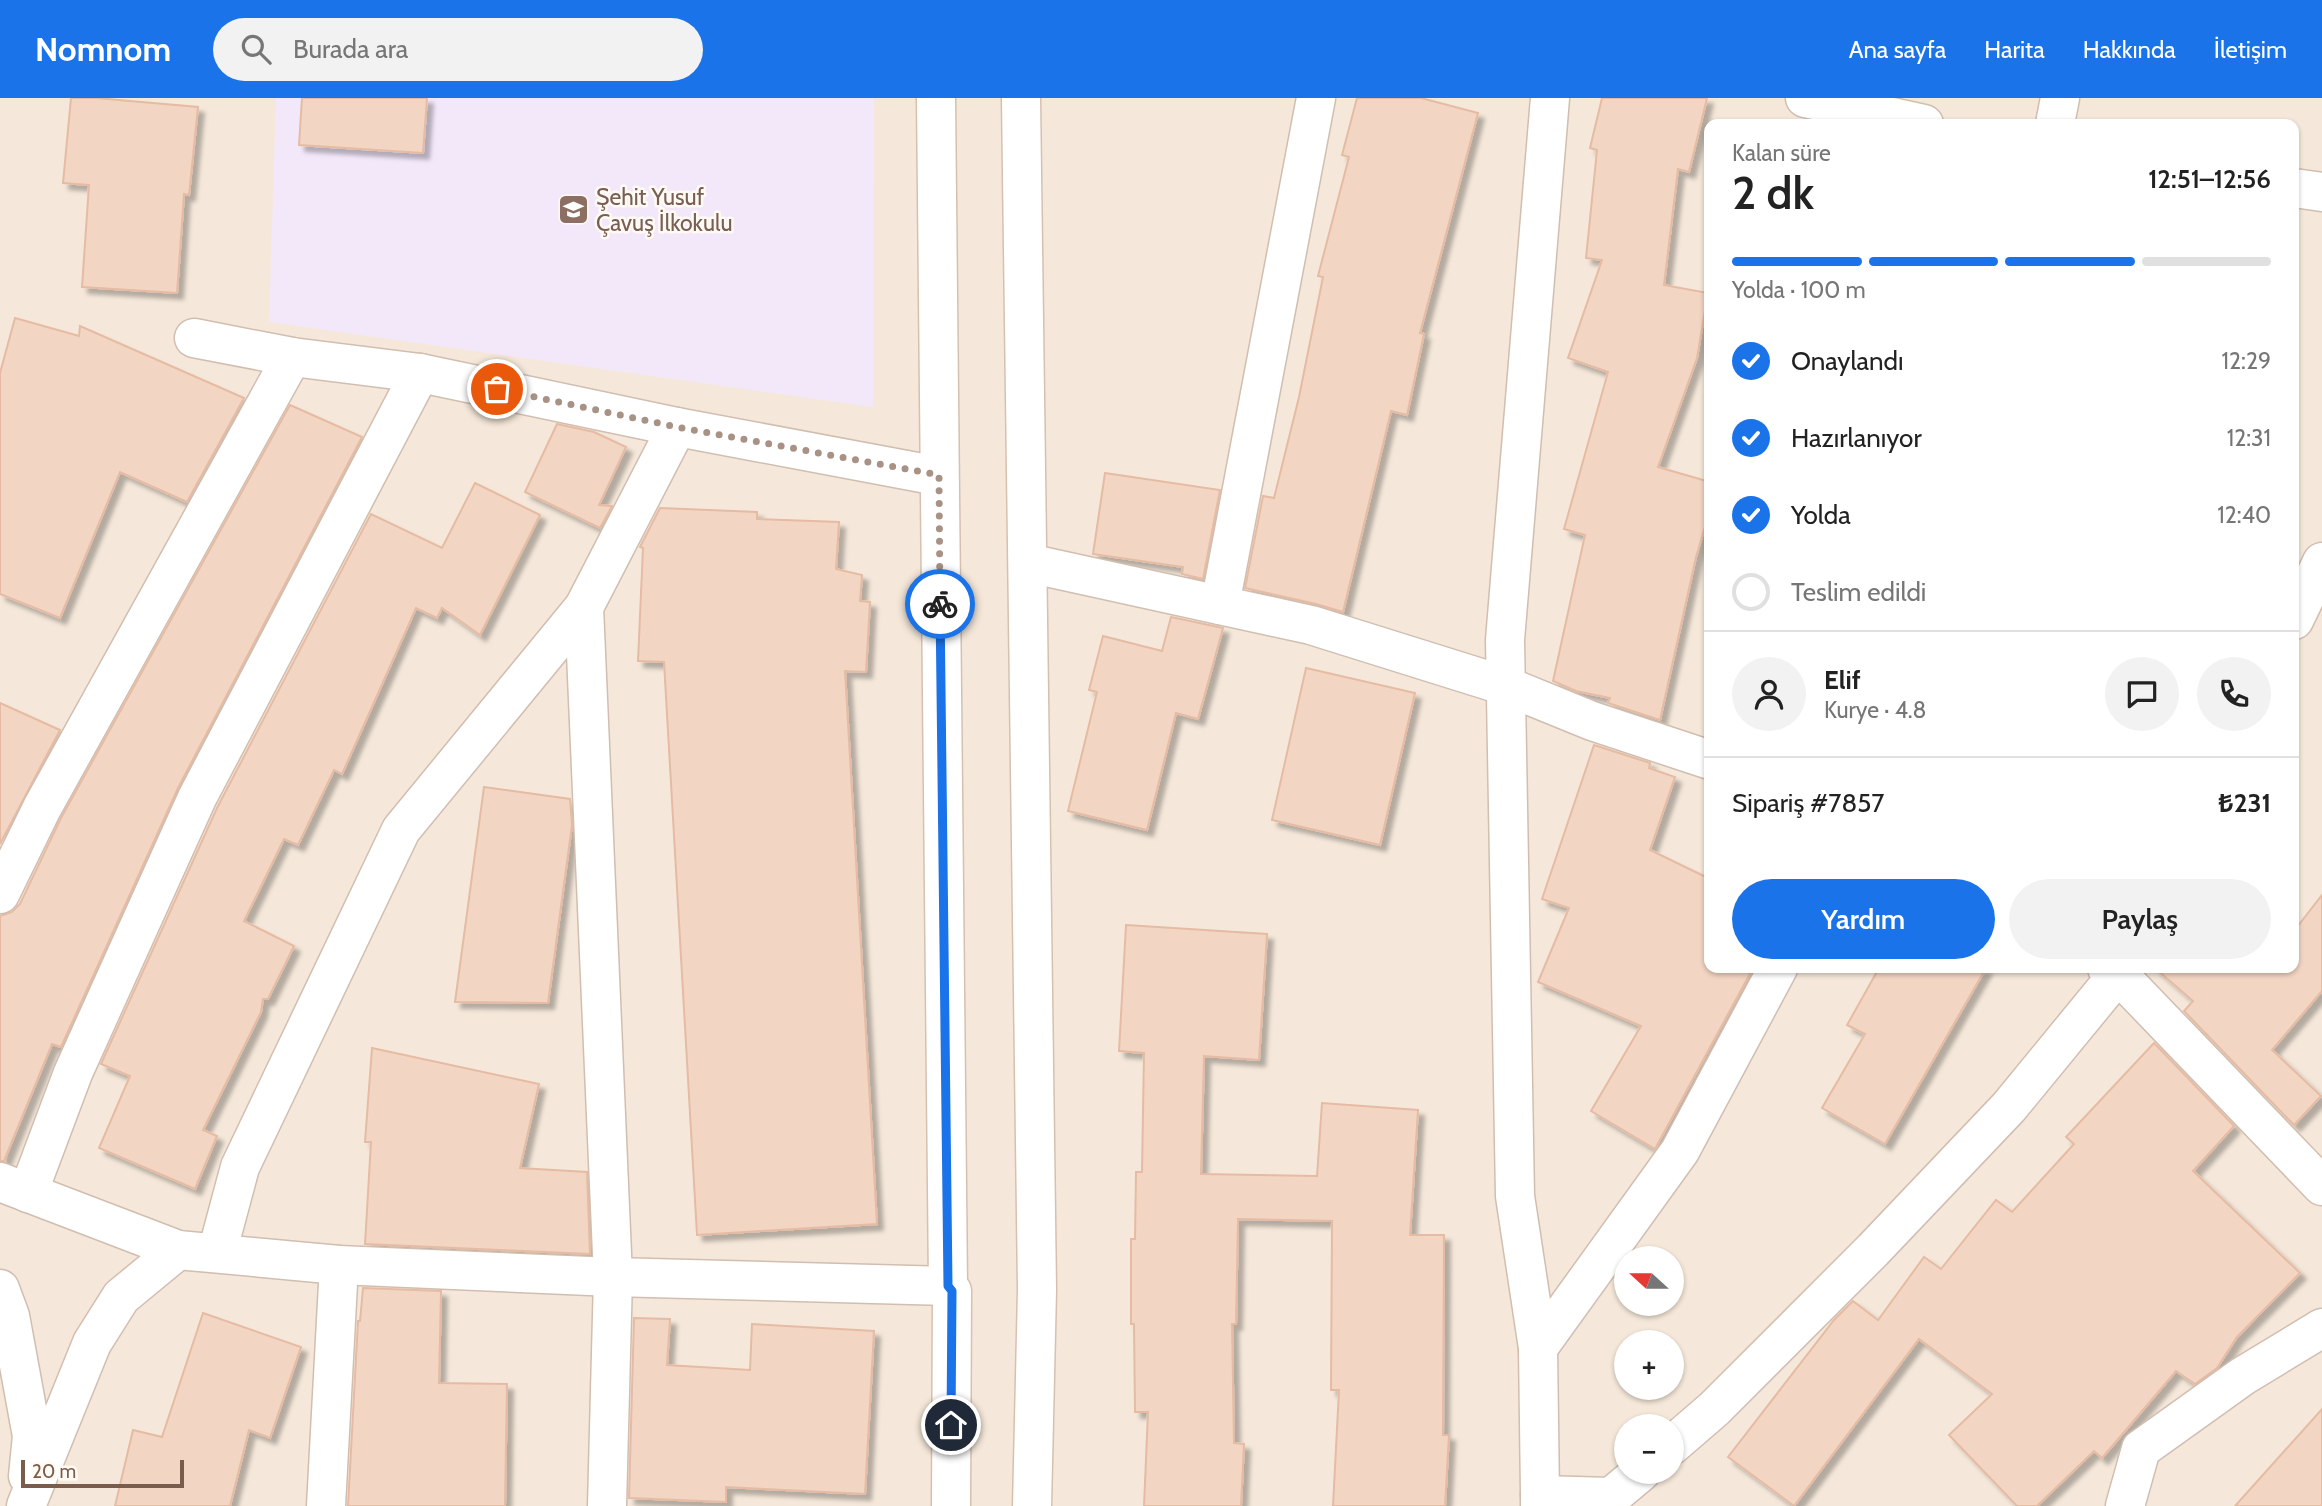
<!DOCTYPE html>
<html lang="tr">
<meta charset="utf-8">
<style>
:root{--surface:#fff;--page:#f2f2f2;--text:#222;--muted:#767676;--line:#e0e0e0;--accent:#1a73e8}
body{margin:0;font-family:Cabin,sans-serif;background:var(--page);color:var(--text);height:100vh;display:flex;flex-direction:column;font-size:26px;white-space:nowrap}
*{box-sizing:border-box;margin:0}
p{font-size:23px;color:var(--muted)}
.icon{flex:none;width:38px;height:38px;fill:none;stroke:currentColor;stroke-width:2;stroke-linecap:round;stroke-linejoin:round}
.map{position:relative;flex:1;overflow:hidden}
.side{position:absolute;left:1704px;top:21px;width:595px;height:854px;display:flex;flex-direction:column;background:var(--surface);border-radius:14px;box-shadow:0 2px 5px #0004}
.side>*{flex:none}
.needle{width:46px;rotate:291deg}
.buttons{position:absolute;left:1614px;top:1148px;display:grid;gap:14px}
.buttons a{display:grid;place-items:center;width:70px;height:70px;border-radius:50%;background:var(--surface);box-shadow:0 2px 5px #0004;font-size:35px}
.scale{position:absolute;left:21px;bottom:18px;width:163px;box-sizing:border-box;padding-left:7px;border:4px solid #7a5c4d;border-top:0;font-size:19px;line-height:24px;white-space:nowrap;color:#7a5c4d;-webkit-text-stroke:5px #fffaf3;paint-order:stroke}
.pin{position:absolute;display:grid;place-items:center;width:60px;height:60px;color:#fff;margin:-30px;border:4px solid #fff;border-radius:50%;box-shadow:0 2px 7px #0007}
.courier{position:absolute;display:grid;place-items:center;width:70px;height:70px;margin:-35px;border:5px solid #1a73e8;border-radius:50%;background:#fff;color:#222;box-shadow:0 2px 9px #0007}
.summary em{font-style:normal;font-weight:600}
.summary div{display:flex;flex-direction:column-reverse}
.summary{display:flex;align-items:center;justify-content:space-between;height:119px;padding:0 28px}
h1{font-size:46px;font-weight:600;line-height:52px}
.bar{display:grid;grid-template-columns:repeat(4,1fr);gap:10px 7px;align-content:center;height:84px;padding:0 28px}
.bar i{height:9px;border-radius:5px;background:var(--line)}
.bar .active{background:var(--accent)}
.bar p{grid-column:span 4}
.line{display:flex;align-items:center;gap:18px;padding:0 28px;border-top:2px solid var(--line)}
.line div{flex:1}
.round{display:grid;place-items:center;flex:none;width:74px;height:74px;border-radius:37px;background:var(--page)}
ol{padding:0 28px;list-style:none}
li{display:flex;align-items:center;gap:21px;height:77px}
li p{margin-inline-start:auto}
li .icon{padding:7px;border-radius:50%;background:var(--accent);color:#fff;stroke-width:4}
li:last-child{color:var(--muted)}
li i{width:38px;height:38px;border:4px solid var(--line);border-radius:50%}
.action{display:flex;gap:14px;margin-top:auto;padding:14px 28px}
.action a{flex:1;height:80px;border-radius:42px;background:var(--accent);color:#fff;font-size:28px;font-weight:600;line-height:80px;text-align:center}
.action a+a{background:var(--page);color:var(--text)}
header{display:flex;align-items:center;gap:42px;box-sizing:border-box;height:98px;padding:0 35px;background:var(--accent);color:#fff}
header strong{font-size:33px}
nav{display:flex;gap:38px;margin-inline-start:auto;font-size:24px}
.search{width:490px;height:63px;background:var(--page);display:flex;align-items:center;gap:18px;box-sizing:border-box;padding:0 24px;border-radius:38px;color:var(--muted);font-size:26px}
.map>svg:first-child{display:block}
.residential{fill:#f5e8da;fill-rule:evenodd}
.education{fill:#f3e8fa}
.building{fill:#f3d5c3;stroke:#e6bba3;stroke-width:2;filter:url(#shadow)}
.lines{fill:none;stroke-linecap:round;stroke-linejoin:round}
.street-casing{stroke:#d1beb0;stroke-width:41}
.secondary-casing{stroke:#d6c0b0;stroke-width:41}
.street{stroke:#fff;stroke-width:38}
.secondary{stroke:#fff;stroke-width:38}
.done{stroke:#a89285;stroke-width:7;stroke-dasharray:0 12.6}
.route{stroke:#1a73e8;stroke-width:9}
.labels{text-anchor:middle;stroke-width:5;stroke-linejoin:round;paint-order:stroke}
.education-label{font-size:23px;fill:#785e54;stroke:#fffaf3;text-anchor:start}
</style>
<header>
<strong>Nomnom</strong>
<div class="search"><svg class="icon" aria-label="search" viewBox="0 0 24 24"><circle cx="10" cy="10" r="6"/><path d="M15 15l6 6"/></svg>Burada ara</div>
<nav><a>Ana sayfa</a><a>Harita</a><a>Hakkında</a><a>İletişim</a></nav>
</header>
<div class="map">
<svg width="2322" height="1408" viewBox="0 0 2322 1408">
<defs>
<filter id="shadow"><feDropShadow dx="6" dy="6" stdDeviation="2" flood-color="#0004"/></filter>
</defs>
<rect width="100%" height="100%" fill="#fdf6ec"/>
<!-- residential -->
<path class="residential" d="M 0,0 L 2322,0 L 2322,1408 L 0,1408 ZM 1710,26 L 2294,26 L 2294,870 L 1710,870 ZM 1626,1160 L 1671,1160 L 1671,1206 L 1626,1206 ZM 1626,1244 L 1671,1244 L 1671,1290 L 1626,1290 ZM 1626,1328 L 1671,1328 L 1671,1374 L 1626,1374 Z"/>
<!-- education -->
<polygon class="education" points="276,0 874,0 873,309 269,224"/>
<!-- building -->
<g class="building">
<polygon points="71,0 96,0 198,9 189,97 184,96 177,195 82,189 89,87 63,85"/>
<polygon points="302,0 427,0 423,55 299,47"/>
<polygon points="1357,0 1421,0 1478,15 1420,235 1424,236 1407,317 1391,313 1343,514 1316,506 1245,490 1263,398 1274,400 1299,299 1323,179 1318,178 1349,59 1342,57"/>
<polygon points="1602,0 1707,0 1689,74 1678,71 1664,187 1708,195 1697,260 1658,369 1710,384 1710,412 1696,459 1660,622 1608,605 1610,600 1576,593 1553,583 1585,437 1564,431 1608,274 1568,260 1602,162 1586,160 1597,52 1590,50"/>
<polygon points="15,220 79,238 80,228 244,300 187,404 120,374 60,520 0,496 0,275"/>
<polygon points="290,307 362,339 178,690 61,949 52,946 4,1063 0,1063 0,818 12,814 20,806 61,720"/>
<polygon points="557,326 594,334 626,349 599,407 612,408 600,430 525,394"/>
<polygon points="1105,375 1220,392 1203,481 1182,476 1183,469 1093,456"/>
<polygon points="475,385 540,417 480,537 442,510 437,520 416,510 342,676 334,672 298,747 284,741 244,823 294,848 268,901 263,901 261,914 203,1032 217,1038 195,1091 99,1050 130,978 101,966 217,710 371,416 442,450"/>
<polygon points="660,410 757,414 757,421 839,424 836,471 862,477 860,503 870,504 866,574 845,573 877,1126 697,1137 664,564 638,563 643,450 640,449"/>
<polygon points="1171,519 1223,530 1198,621 1176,615 1147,732 1068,713 1097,594 1089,592 1103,538 1162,553"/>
<polygon points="1306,570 1415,595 1380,747 1272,722"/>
<polygon points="0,605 60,632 0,746"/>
<polygon points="1594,647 1650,665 1649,670 1675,679 1650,752 1710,781 1710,870 1753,870 1655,1051 1591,1013 1641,928 1538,884 1569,810 1542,801"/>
<polygon points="484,689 570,701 572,727 548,905 455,904"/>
<polygon points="2322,797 2322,893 2272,952 2321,998 2294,1027 2184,913 2193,903 2155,870 2294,870 2294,833"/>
<polygon points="1126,827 1267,836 1259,962 1204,958 1201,1076 1317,1078 1322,1005 1418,1012 1410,1137 1444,1137 1443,1337 1449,1337 1445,1408 1333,1408 1339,1292 1331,1292 1332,1123 1238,1121 1236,1226 1232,1226 1234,1345 1244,1346 1241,1408 1144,1408 1148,1314 1135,1314 1134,1226 1131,1226 1131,1141 1135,1141 1136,1074 1142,1074 1144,955 1119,953"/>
<polygon points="1879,870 1986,870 1885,1046 1822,1010 1865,936 1847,927"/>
<polygon points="2154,945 2234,1028 2193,1073 2300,1175 2237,1239 2217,1270 2195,1286 2176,1273 2102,1360 2094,1353 2037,1408 2017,1408 1949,1337 1992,1296 1919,1241 1794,1408 1728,1359 1834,1222 1853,1203 1878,1222 1924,1159 1941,1171 1996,1102 2012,1114 2074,1046 2066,1039"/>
<polygon points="372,950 539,986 520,1070 587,1074 590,1156 365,1146 371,1044 365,1044"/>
<polygon points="363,1190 441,1193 439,1285 507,1286 505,1408 348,1408 358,1223 360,1223"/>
<polygon points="203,1215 301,1249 270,1340 249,1332 230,1408 115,1408 133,1332 162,1339"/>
<polygon points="634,1220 670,1221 667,1267 750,1272 752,1226 874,1233 865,1396 726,1389 726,1404 629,1400"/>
<polygon points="2322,1311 2322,1408 2235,1408"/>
</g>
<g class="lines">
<defs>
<g id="street">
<polyline points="1805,0 1924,26"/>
<polyline points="2055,26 2060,0"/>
<polyline points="2294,90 2322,94"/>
<polyline points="194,240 292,259 420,275 677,329 938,378"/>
<polyline points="1028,465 1311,527 1506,588 1592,623 1710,662"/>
<polyline points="1220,507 1316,0"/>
<polyline points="584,509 613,1179 607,1408"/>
<polyline points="2294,522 2322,464"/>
<polyline points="0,796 42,710 292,259"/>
<polyline points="2107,870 2119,877 2322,1088"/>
<polyline points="0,1084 178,1152 339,1167 613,1179 948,1188"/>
<polyline points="28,1095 73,975 197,700 420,275"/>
<polyline points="217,1155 240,1069 401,732 584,509 677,329"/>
<polyline points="0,1191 10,1218 32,1338 28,1378"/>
<polyline points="1538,1250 1680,1053 1778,870"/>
<polyline points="1671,1348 1714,1311 1873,1152 2009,1009 2123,870"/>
<polyline points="1540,1397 1538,1250 1515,1098 1505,542 1550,0"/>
<polyline points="26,1408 92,1245 121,1199 178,1152"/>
<polyline points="326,1408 339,1167"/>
<polyline points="1540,1408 1540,1397 1611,1399 1641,1374"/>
<polyline points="2125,1408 2141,1351 2243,1278 2322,1230"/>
</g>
<g id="secondary">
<polyline points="936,0 948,1188 952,1193 951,1408"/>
<polyline points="1021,0 1037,1192 1032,1408"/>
</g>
</defs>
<!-- street casing -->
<use href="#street" class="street-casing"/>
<!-- secondary casing -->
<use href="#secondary" class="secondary-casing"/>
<!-- street -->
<use href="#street" class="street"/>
<!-- secondary -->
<use href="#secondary" class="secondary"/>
</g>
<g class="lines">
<!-- done -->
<polyline class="done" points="497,291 677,329 939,377 940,506"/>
<!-- route -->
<polyline class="route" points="940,506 948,1188 952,1193 951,1327"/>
</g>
<!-- icons -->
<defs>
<symbol id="school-square" viewBox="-11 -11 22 22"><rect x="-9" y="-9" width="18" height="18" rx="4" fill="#8d6e63" stroke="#fffaf3"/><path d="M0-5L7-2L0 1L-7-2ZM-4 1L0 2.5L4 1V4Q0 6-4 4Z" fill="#fff"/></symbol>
</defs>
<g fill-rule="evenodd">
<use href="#school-square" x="556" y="94" width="35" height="35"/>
</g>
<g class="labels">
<!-- education labels -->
<g class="education-label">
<text x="596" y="107">Şehit Yusuf<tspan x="596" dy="26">Çavuş İlkokulu</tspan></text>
</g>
</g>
</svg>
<div class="buttons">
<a><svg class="needle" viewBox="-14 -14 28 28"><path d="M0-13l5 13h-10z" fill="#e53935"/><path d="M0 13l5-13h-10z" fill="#767676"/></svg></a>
<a>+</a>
<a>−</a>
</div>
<div class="scale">20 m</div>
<div class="pin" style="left:497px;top:291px;background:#ea580c"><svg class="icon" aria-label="bag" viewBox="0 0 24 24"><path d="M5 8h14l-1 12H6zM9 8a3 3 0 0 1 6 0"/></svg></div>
<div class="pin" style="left:951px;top:1327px;background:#1f2937"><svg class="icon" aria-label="home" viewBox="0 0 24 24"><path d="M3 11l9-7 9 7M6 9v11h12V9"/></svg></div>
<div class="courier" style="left:940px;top:506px"><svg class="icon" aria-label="bike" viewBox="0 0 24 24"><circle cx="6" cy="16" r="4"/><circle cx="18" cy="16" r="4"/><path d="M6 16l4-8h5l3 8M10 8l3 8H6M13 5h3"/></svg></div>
<section class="side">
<div class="summary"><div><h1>2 dk</h1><p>Kalan süre</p></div><em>12:51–12:56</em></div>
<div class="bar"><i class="active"></i><i class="active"></i><i class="active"></i><i></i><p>Yolda · 100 m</p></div>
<ol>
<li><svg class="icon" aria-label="check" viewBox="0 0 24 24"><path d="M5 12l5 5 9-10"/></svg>Onaylandı<p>12:29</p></li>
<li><svg class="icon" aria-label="check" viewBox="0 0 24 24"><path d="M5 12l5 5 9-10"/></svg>Hazırlanıyor<p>12:31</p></li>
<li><svg class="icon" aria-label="check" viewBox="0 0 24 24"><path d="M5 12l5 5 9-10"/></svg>Yolda<p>12:40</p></li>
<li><i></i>Teslim edildi</li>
</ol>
<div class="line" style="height:126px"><a class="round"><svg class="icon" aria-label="person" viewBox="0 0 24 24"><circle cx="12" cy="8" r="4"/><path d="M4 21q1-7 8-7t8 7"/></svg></a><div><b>Elif</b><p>Kurye · 4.8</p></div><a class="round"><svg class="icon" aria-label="chat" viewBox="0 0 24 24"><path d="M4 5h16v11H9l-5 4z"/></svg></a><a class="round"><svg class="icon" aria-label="phone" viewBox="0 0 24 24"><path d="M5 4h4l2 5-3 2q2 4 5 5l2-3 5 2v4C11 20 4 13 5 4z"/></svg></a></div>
<div class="line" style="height:91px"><div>Sipariş #7857</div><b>₺231</b></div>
<div class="action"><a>Yardım</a><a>Paylaş</a></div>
</section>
</div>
